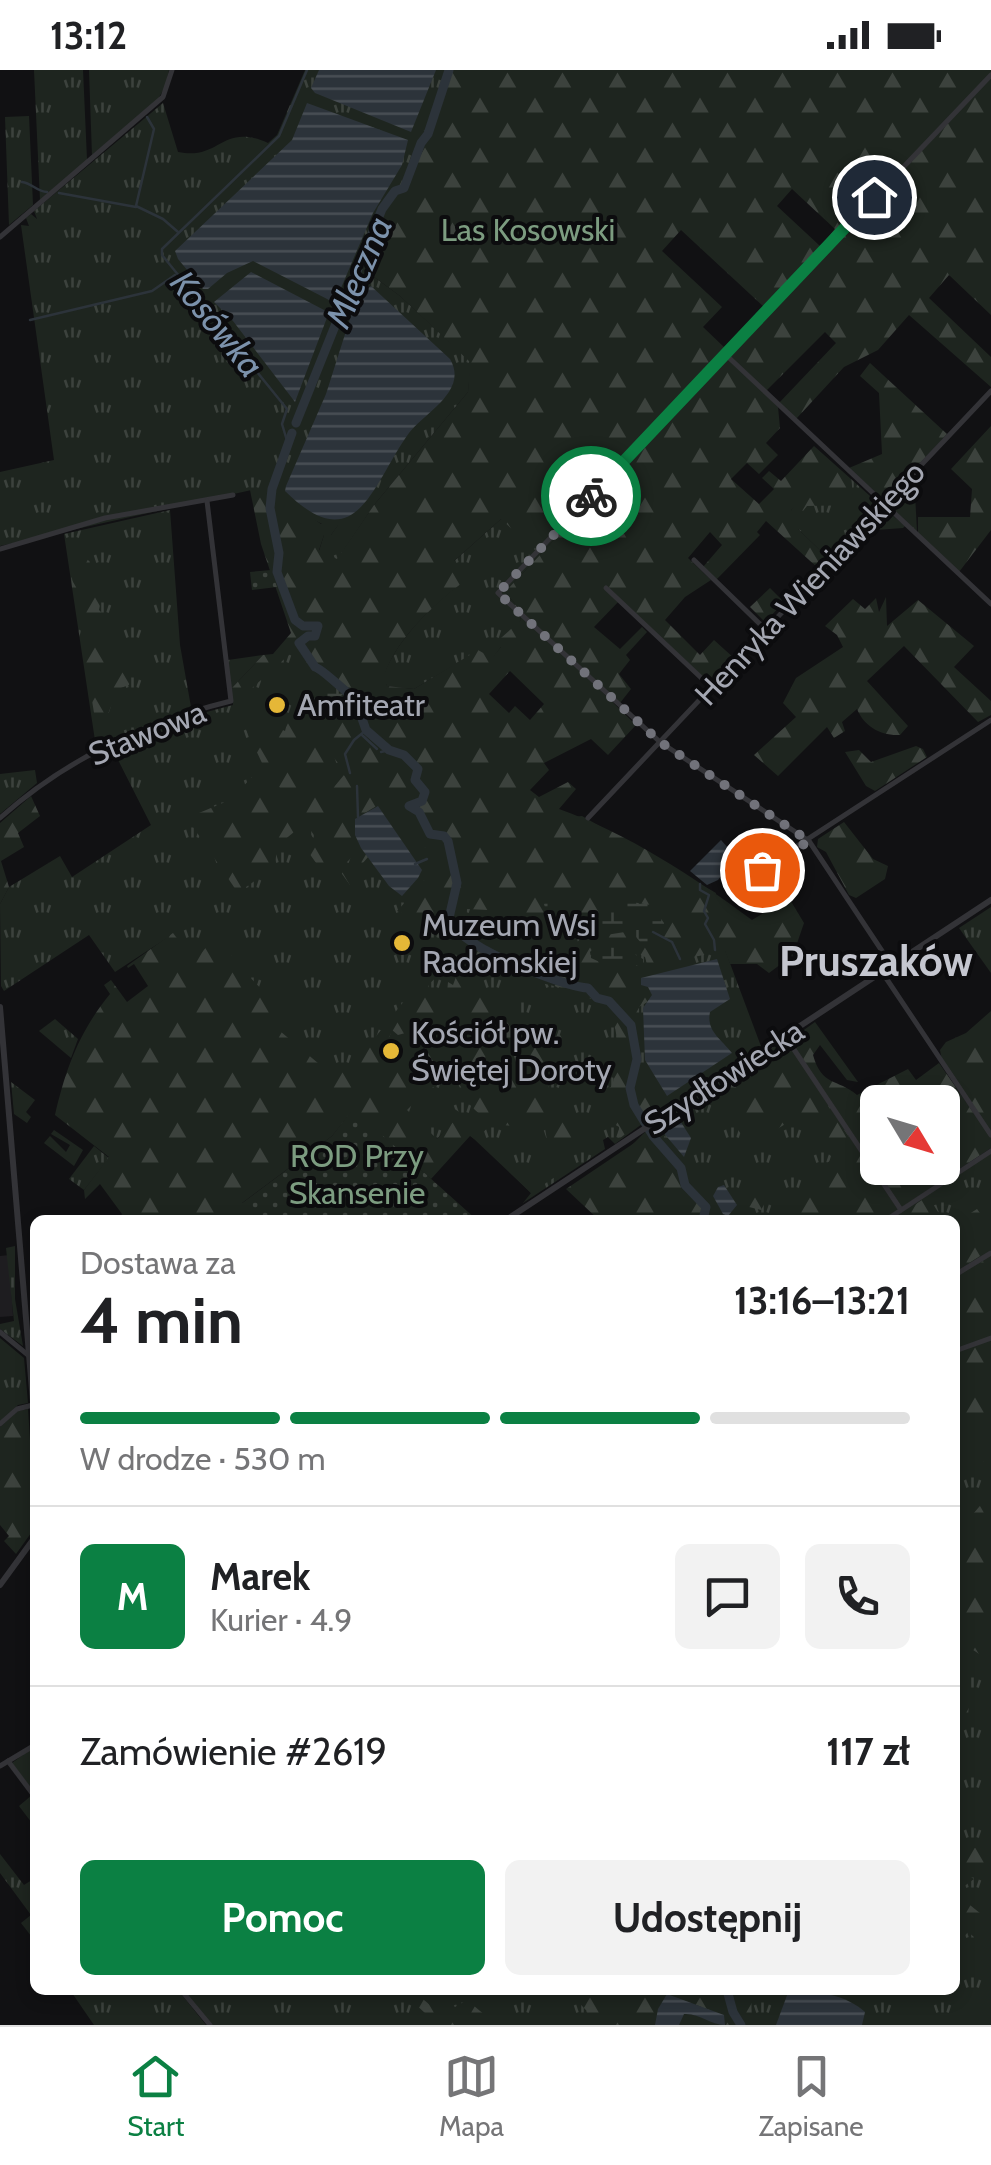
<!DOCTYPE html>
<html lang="pl">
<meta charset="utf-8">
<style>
:root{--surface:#fff;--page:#f2f2f2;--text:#202124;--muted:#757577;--line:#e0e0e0;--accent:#0b8043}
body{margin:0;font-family:Cabin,sans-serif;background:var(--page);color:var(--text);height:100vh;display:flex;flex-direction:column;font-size:38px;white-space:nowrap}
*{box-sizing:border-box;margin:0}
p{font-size:32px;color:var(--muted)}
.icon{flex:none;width:55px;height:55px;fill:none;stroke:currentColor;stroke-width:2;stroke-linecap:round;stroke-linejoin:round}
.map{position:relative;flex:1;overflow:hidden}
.panel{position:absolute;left:30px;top:1145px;width:930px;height:780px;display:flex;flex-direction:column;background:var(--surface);border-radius:15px;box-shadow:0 5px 15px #0003}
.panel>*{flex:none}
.needle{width:65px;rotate:128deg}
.tools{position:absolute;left:860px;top:1015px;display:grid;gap:20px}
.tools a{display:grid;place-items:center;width:100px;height:100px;border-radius:15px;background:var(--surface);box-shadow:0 5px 15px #0003;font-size:50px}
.pin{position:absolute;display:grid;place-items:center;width:85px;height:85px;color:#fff;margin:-42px;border:5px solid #fff;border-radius:50%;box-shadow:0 2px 10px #0007}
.courier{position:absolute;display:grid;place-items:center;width:100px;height:100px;margin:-50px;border:8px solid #0b8043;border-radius:50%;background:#fff;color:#222;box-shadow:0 2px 12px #0007}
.headline em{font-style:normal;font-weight:800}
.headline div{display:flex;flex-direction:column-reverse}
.headline{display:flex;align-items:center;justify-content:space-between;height:170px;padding:0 50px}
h1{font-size:65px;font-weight:800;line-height:75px}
.bar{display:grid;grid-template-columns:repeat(4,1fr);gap:15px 10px;align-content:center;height:120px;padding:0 50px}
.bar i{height:12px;border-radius:8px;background:var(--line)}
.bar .current{background:var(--accent)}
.bar p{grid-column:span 4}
.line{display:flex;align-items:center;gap:25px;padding:0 50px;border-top:2px solid var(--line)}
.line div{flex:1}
.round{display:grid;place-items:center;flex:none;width:105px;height:105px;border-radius:15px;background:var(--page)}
.action{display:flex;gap:20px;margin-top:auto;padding:20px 50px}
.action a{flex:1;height:115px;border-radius:15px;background:var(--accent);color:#fff;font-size:40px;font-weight:800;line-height:115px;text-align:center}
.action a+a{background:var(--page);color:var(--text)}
.status{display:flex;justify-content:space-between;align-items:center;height:70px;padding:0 50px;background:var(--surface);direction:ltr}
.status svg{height:28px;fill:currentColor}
.menu{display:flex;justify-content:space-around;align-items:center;height:140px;border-top:2px solid var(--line);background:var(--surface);font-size:28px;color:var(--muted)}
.menu a{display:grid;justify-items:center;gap:5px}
.menu .current{color:var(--accent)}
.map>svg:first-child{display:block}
.built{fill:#1e1d20}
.grass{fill:url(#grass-tufts)}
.forest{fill:url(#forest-firs);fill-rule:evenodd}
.wetland{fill:url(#wetland-marsh)}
.garden{fill:url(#garden-dots)}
.water{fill:url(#water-rules)}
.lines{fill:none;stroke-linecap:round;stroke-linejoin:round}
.stream{stroke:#2c333a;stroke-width:2.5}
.river{stroke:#2c333a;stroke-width:9}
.minor{stroke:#333337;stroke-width:5}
.tertiary{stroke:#333337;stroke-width:6}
.done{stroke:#71727a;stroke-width:10;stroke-dasharray:0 18}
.route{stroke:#0b8043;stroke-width:12}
.poi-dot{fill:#e5b737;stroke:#0c0c0e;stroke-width:4}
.labels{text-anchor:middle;stroke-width:8;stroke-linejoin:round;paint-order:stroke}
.park-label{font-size:32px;fill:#7c9c80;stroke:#0c0c0e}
.street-label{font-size:32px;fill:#a4a7b2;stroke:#0c0c0e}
.poi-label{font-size:32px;fill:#a4a7b2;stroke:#0c0c0e;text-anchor:start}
.water-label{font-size:35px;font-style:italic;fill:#7c92ac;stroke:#0c0c0e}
.district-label{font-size:42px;font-weight:bold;fill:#c4c6cf;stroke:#0c0c0e}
</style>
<div class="status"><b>13:12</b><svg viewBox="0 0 49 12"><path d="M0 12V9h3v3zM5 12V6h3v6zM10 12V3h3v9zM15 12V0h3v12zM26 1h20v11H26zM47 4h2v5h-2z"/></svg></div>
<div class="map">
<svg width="991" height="1955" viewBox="0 0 991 1955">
<defs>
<pattern id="grass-tufts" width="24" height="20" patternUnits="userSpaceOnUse" patternTransform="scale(2.5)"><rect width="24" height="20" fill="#1e251f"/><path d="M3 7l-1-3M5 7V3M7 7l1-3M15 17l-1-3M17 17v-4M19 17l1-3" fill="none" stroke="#3c423d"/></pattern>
<pattern id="forest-firs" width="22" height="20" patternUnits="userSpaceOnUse" patternTransform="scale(2.5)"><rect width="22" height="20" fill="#1e251f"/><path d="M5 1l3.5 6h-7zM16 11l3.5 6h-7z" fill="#3c423d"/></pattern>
<pattern id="wetland-marsh" width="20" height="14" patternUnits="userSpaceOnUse" patternTransform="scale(2.5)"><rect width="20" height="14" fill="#1e251f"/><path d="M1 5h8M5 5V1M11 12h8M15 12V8" fill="none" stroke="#3c423d"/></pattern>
<pattern id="garden-dots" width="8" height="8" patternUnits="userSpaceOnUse" patternTransform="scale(2.5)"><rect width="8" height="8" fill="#1e251f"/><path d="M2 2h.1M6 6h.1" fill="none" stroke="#3c423d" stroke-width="1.8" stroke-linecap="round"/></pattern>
<pattern id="water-rules" width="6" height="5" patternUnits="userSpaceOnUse" patternTransform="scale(2.5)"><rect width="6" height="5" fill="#2c333a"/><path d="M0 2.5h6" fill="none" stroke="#484e54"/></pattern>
</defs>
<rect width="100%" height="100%" fill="#111113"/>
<!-- built -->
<polygon class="built" points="9,1185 13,1246 0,1247 0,1186"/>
<!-- grass -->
<g class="grass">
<polygon points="34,0 83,0 87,90 40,130"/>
<polygon points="89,0 169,0 165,17 158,29 92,85"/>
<path d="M 305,0 L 452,0 L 366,201 L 400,226 L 471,292 L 468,322 L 374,435 L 337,490 L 319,481 L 324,465 L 331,465 L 338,455 L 322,454 L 265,424 L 265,417 L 0,476 L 0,402 L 54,390 L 21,155 L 29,156 L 26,148 L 31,144 L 37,149 L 34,141 L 163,33 L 178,82 C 220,91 222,52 268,73 L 277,65 Z"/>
<polygon points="29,46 33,135 9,155 5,47"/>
<polygon points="914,405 917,462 889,435"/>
<polygon points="851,409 879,434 829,489 798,459 791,440 795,435 853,435"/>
<polygon points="885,439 905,456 903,458 862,461"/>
<polygon points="170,440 180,575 191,637 96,677 64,464"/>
<path d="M 501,449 L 557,461 L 556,468 L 505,522 L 517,536 L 521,550 L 492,589 L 478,581 L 414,619 L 387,616 L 383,607 C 398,566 436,532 470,506 L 453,492 Z"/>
<polygon points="357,500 378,612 477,757 582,746 716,823 712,845 762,979 783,966 899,1142 991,1083 991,1955 211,1955 182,1920 955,1920 955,1150 645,1150 614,1093 646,1061 642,1054 615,1074 608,1067 603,1070 605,1079 523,1133 531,1123 455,1051 437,1069 361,1027 206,911 173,864 115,902 89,865 4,921 1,916 0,834 9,817 60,786 72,807 151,755 111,676 145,661 154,665 165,653 233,635 233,625 253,610"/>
<polygon points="263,585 231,619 228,590"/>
<polygon points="35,700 37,713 0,744 0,704"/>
<polygon points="991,837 991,903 959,858"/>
<polygon points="55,949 78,969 71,988 39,961"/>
<polygon points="11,1012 35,1030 26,1042 31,1047 27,1053 14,1044"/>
<polygon points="54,1060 83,1080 74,1096 44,1073 50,1066 66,1082 70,1075 51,1064"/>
<polygon points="94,1076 109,1088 84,1120 69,1109"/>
<polygon points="15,1176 15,1229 23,1276 0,1259 0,1254 14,1251 6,1178"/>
<polygon points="0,1268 24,1288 28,1333 18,1335 0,1352"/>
<polygon points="35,1676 35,1757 19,1736 32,1725 12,1693"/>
<polygon points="0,1784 24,1815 35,1808 35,1871 21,1853 31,1845 0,1803"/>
<polygon points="70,1920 178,1920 206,1955 94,1955"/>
</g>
<!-- forest -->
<g class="forest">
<path d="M 452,0 L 991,0 L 991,245 L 949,205 L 929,228 L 991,287 L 991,317 L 909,245 L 878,280 L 844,297 L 796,349 L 779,333 L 836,273 L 825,262 L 764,323 L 778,337 L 780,358 L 766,373 L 778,385 L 759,404 L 747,393 L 731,409 L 759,434 L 774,419 L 762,408 L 769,401 L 781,411 L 814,376 L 851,409 L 854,435 L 807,436 L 803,441 L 795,436 L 791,440 L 803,452 L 798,459 L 829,489 L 819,499 L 766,451 L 757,462 L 760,465 L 716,510 L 703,497 L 722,475 L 710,462 L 688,488 L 711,510 L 685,527 L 665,550 L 700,585 L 714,570 L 735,589 L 711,614 L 620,530 L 594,557 L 620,579 L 642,557 L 647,562 L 626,585 L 630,590 L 619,604 L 631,619 L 620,633 L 597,617 L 636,655 L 608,685 L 591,669 L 544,693 L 549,700 L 530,720 L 539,727 L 568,712 L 576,719 L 559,739 C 627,763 694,807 752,850 L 789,828 L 804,853 L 793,885 L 769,903 L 757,894 L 730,894 L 725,881 L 667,892 L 639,907 L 651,925 L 649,931 L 639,937 L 640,989 L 654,1026 L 654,1041 L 619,1069 L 619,1057 L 606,1049 L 599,1034 L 605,1031 L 601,1022 L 611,1017 L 614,1010 C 607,989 624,975 612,950 C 607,942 598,932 589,928 C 566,917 538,913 514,906 C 489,899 465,886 441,875 L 450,864 L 397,841 L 423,813 L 429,798 L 435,796 L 439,801 L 452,799 L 445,795 L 454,776 C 444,777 433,781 423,777 C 408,772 402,754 392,742 C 374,722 350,709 334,688 L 319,705 L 334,717 L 344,705 L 390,743 L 386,743 L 378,735 L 355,749 L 355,765 L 368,787 L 362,794 L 354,785 L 341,798 L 345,802 L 352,796 L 361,806 L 350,815 L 262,693 L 238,642 L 258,648 L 285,661 C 287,650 297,645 301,633 C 307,617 297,600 304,584 L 290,584 L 233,635 L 231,619 L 263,585 L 273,584 L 291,563 L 261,474 L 250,420 L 265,416 L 265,424 L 277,423 L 321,454 L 339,454 L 331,465 L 324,465 L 319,480 L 337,489 L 374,435 L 468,322 L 470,292 L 400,226 L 366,201 L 376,167 ZM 792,119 L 835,159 L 820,176 L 777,136 ZM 681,160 L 765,238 L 726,279 L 703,257 L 722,237 L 662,181 ZM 501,449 L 535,480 L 556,463 L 556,468 L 505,522 L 517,536 L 521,550 L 501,568 L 501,577 L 492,588 L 478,580 L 414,619 L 387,616 L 384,606 C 398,565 437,532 471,506 L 454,491 ZM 510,601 L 544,634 L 530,650 L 515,636 L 509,643 L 489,624 ZM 467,839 L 488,840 L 517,855 L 501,869 L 485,869 L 466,854 ZM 597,874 L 623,875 L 645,887 L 647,894 C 626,905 612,898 591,888 L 590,882 Z"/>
<polygon points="870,293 947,364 889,427 883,429 849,398 882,384 879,323 860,306"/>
<polygon points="991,356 991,460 959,502 918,464 918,447 970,447 972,419 951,399"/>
<path d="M 77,479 L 90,492 L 86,500 C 103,510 103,523 99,540 L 108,549 L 106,559 L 117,577 L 113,594 L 125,597 L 131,605 L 129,615 L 118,619 L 102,659 L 97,661 L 70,496 L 70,480 Z"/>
<polygon points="770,518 784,532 765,552 750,537"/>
<path d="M 886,527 L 887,556 L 918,530 L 974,576 L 954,597 L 991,631 L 991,645 L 978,652 L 904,576 L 867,611 L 908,656 L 900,665 C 880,666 864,656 857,639 L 842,652 L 845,661 L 834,668 L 827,657 L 778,706 L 754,685 L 796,647 L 783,633 L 796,608 L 843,577 L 837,565 L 825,556 L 853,529 L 865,539 L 876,528 L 879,542 Z"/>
<polygon points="916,676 923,679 927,687 875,721 866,716 845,682 859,680 871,692"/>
<polygon points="256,703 262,706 265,703 294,738 331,796 324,804 294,762 277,776 275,797 246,817 236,820 187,748 230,730"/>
<polygon points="31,726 40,746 18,763 24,777 1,791 9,817 0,834 0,753"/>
<polygon points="844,752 873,789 888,796 885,809 856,828 849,825 826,782 817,777 818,769"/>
<path d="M 173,863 L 194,891 L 211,872 L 221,866 L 234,891 L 274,932 L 286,922 L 300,935 L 274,956 L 325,999 L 334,992 L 346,1004 L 432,896 L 443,901 L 428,915 L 429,924 L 437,929 L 447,923 L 448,912 L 453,915 L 456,907 L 478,915 L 506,977 L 478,991 L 476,1002 L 494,1005 L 496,996 L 501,995 L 522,1011 L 543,1001 L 533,1014 L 540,1016 L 542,1005 L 546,1003 L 552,1008 L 546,1023 L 538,1028 L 542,1035 L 561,1026 L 576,1078 L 567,1086 L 573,1095 L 531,1123 L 516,1108 L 522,1101 L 539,1106 L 551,1093 L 543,1047 C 536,1049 528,1054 520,1055 C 492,1060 466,1038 458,1013 L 467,997 L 425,1022 L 407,1040 L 437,1069 L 454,1051 L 448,1042 L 453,1038 L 486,1059 L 477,1071 L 470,1066 L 431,1109 L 353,1040 L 332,1066 L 242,1133 L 259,1150 L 118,1150 L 122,1144 L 100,1114 L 85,1129 L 84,1120 L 109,1087 L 55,1045 C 66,998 79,962 110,924 L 104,915 L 111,910 L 127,932 L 148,916 L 134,894 L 128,898 L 127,896 ZM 392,960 L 398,965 L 409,962 L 410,974 L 387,989 L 383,983 Z"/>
<polygon points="482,916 521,934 521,946 542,970 560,965 573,987 527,1004 516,991 520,985 516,975 509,976"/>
<polygon points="991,941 991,1062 942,990 940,980 946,972 966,963"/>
<path d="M 815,952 L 858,1012 L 847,1010 L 820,975 L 813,985 C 822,1017 837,1008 857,1025 L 908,999 L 916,1010 L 939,993 L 991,1068 L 991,1078 L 901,1138 L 790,970 ZM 878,1032 L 942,1032 L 942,1098 L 878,1098 Z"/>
<polygon points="787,975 898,1140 883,1150 788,1150 797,1133 819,1110 814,1101 833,1089 801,1044 749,1077 715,1023"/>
<polygon points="658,1057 709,1121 726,1150 599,1150 566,1119"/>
<polygon points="758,1098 772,1120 761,1140 741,1135 737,1125 749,1120 745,1110"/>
<polygon points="928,1126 943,1150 892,1150"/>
<polygon points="977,1139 985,1150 991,1146 991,1179 955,1202 955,1153"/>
<polygon points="991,1186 991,1267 955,1279 955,1209"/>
<polygon points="991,1272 991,1411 977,1374 955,1382 955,1285"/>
<polygon points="28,1339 35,1448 31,1463 16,1484 4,1471 9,1466 0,1455 0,1357 18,1341"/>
<polygon points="991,1423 991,1587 987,1589 970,1578 960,1584 970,1619 968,1647 955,1658 955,1465"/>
<path d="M 955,1774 L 974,1778 L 991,1776 L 991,1790 C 979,1797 971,1799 955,1793 Z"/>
<polygon points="955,1797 974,1809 955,1823 991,1852 991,1881 968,1862 955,1878"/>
<polygon points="400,1920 412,1920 442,1945 447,1945 420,1920 435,1920 455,1937 467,1930 486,1946 475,1955 438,1955"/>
<polygon points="567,1920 622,1920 616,1925 607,1955 600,1955"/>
<polygon points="625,1920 751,1920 752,1955 725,1955 723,1945 667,1924 658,1939 655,1955 610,1955 619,1927"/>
</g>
<!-- wetland -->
<g class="wetland">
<polygon points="328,605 345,622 338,629 325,633 322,613"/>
<polygon points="550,828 574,836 580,843 601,845 625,831 651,835 664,853 664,867 654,878 647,880 631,861 606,865 584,863 577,873 555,875 551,867 563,850 559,844 546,841 544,834"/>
<polygon points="600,877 623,878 643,889 643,893 625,900 593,885"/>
</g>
<!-- garden -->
<g class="garden">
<polygon points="271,500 277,517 252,520 250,502"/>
<polygon points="353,1039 477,1150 259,1150 241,1134 332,1066"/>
</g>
<!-- water -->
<g class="water">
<polygon points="319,0 436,0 411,62 315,23 311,18"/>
<polygon points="307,33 408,70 402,95 373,143 338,225 331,231 253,191 227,203 208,219 203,219 178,189 175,181 292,70"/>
<polygon points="251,202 326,241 328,245 295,332 233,251 214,232"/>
<path d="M 371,216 L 450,289 C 469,321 424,343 409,363 C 372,414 357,492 285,421 L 286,416 L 326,324 L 354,236 L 360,223 Z"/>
<polygon points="378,736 422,800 418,808 402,826 389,816 361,778 355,765 355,749"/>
<polygon points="721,770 736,787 718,810 707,815 690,801"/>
<path d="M 717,889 L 730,929 L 710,942 C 706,961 721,969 732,983 L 667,1026 L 645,990 L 643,938 L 652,925 L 648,917 L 641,915 L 641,908 Z"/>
<polygon points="679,1049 691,1068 684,1087 662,1061"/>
<polygon points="724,1115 737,1135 728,1146 723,1144 713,1126 718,1117"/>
<path d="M 789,1920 C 815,1920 847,1925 865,1942 L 862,1955 L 776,1955 Z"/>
<path d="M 667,1924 L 724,1945 L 725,1955 C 710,1955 700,1943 684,1944 L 679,1955 L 655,1955 L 658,1939 Z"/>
</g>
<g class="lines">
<!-- stream -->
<g class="stream">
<polyline points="147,47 154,59 136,136 163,149 178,162"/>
<path d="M 22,112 C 32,113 37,122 47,122"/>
<polyline points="59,123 136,137"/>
<polyline points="30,250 152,221 175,205"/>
<polyline points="288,374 282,354 287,339 162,185 162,179 279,66 307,0"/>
<polyline points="362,665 377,679"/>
<polyline points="381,682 389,680"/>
<polyline points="350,703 345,684 354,670 365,661"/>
<polyline points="357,716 358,747"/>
<polyline points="415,794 427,789"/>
<polyline points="700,814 700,820 709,825 704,841 708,848 705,854 714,870 715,880"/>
<polyline points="653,862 672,872 680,889"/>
</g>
<!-- river -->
<g class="river">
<polyline points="296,353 382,139 395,121 404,118 421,73 428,64 449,0"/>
<path d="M 292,363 L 272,419 L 270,438 L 279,483 L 277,502 L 295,550 L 303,556 L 318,556 L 315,566 L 308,566 L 299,573 L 315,597 C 322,599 340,617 348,623 L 349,629 L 359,640 L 366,660 L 389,680 L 404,685 L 418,699 L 415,710 L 425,722 L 422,731 L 409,736 L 419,742 L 430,764 L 444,766 L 448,771 L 457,813 L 449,848 L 452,859 C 464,865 473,874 485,880 C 504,891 567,917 588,918 L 597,928 L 609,931 L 631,955 L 637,989 L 630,1018 L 634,1035 L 653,1066 L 681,1098 L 685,1115 L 706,1137 L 703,1150"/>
<polyline points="727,1920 733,1942 741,1955"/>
</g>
<!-- minor -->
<g class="minor">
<polyline points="0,167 163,27 172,0"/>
<polyline points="725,284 991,534"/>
<polyline points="0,479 105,448 233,425"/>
<polyline points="694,490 766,560"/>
<polyline points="606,518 712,618"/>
<path d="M 0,748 C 66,689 145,652 231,631 L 207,431"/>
<polyline points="588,748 991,321"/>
<polyline points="734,817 991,650"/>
<polyline points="892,896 809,771 660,672 498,523 991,5"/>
<polyline points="882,902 991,1065"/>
<polyline points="785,966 901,1140"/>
<polyline points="886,1150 991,1081"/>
<polyline points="955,1205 991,1183"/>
<polyline points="0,1262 28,1285"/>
<polyline points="955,1281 991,1268"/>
<polyline points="0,1354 17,1339 33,1335"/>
<polyline points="8,1691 35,1727"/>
<polyline points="0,1696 35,1675"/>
<polyline points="181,1920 210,1955"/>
</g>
<!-- tertiary -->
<g class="tertiary">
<polyline points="0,937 35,1356"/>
<polyline points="506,1150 991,830"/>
<polyline points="0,1515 35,1467"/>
</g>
</g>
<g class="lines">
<!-- done -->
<polyline class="done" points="591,426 498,523 660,672 809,771 762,800"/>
<!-- route -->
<polyline class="route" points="591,426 874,127"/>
</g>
<!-- markers -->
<g class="poi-dot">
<circle cx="277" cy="635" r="10"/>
<circle cx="402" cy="873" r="10"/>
<circle cx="391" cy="981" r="10"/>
</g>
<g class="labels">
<!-- park labels -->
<g class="park-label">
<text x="528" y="171">Las Kosowski</text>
<text x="357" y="1097">ROD Przy<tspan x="357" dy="37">Skansenie</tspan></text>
</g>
<!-- street labels -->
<g class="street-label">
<text transform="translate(810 513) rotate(-47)" y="11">Henryka Wieniawskiego</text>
<text transform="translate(147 663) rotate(-22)" y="11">Stawowa</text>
<text transform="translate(724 1007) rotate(-33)" y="11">Szydłowiecka</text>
</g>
<!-- poi labels -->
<g class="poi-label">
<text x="297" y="646">Amfiteatr</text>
<text x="422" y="866">Muzeum Wsi<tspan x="422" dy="37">Radomskiej</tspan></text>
<text x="411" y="974">Kościół pw.<tspan x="411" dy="37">Świętej Doroty</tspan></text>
</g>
<!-- water labels -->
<g class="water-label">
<text transform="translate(359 202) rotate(-67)" y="12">Mleczna</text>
<text transform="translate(217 254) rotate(51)" y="12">Kosówka</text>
</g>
<!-- district labels -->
<g class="district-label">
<text x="876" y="906">Pruszaków</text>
</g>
</g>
</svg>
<div class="tools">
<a><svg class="needle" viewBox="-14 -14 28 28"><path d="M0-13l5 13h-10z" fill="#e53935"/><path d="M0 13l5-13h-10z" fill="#757577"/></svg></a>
</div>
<div class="pin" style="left:762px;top:800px;background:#ea580c"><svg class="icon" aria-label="bag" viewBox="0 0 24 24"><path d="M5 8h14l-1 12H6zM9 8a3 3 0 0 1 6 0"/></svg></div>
<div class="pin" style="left:874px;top:127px;background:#1f2937"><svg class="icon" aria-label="home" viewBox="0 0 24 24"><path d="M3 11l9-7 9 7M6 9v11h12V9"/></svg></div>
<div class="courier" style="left:591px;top:426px"><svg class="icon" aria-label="bike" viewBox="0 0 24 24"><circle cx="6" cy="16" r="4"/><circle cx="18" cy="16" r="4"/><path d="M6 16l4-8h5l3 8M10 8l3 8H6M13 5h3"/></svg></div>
<section class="panel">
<div class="headline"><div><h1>4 min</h1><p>Dostawa za</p></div><em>13:16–13:21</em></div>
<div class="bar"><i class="current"></i><i class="current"></i><i class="current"></i><i></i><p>W drodze · 530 m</p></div>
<div class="line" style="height:180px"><b class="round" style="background:var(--accent);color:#fff">M</b><div><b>Marek</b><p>Kurier · 4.9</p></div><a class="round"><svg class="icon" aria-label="chat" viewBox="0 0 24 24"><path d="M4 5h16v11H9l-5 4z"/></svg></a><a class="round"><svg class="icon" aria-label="phone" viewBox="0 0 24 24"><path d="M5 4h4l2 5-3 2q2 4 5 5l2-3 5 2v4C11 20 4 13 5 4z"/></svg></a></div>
<div class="line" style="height:130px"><div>Zamówienie #2619</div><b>117 zł</b></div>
<div class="action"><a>Pomoc</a><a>Udostępnij</a></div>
</section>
</div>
<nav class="menu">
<a class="current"><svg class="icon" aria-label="home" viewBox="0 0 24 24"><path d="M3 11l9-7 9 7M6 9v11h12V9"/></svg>Start</a>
<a><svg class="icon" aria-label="map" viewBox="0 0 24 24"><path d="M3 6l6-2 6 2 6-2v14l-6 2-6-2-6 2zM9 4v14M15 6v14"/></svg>Mapa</a>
<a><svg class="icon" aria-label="saved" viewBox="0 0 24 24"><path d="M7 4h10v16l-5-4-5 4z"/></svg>Zapisane</a>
</nav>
